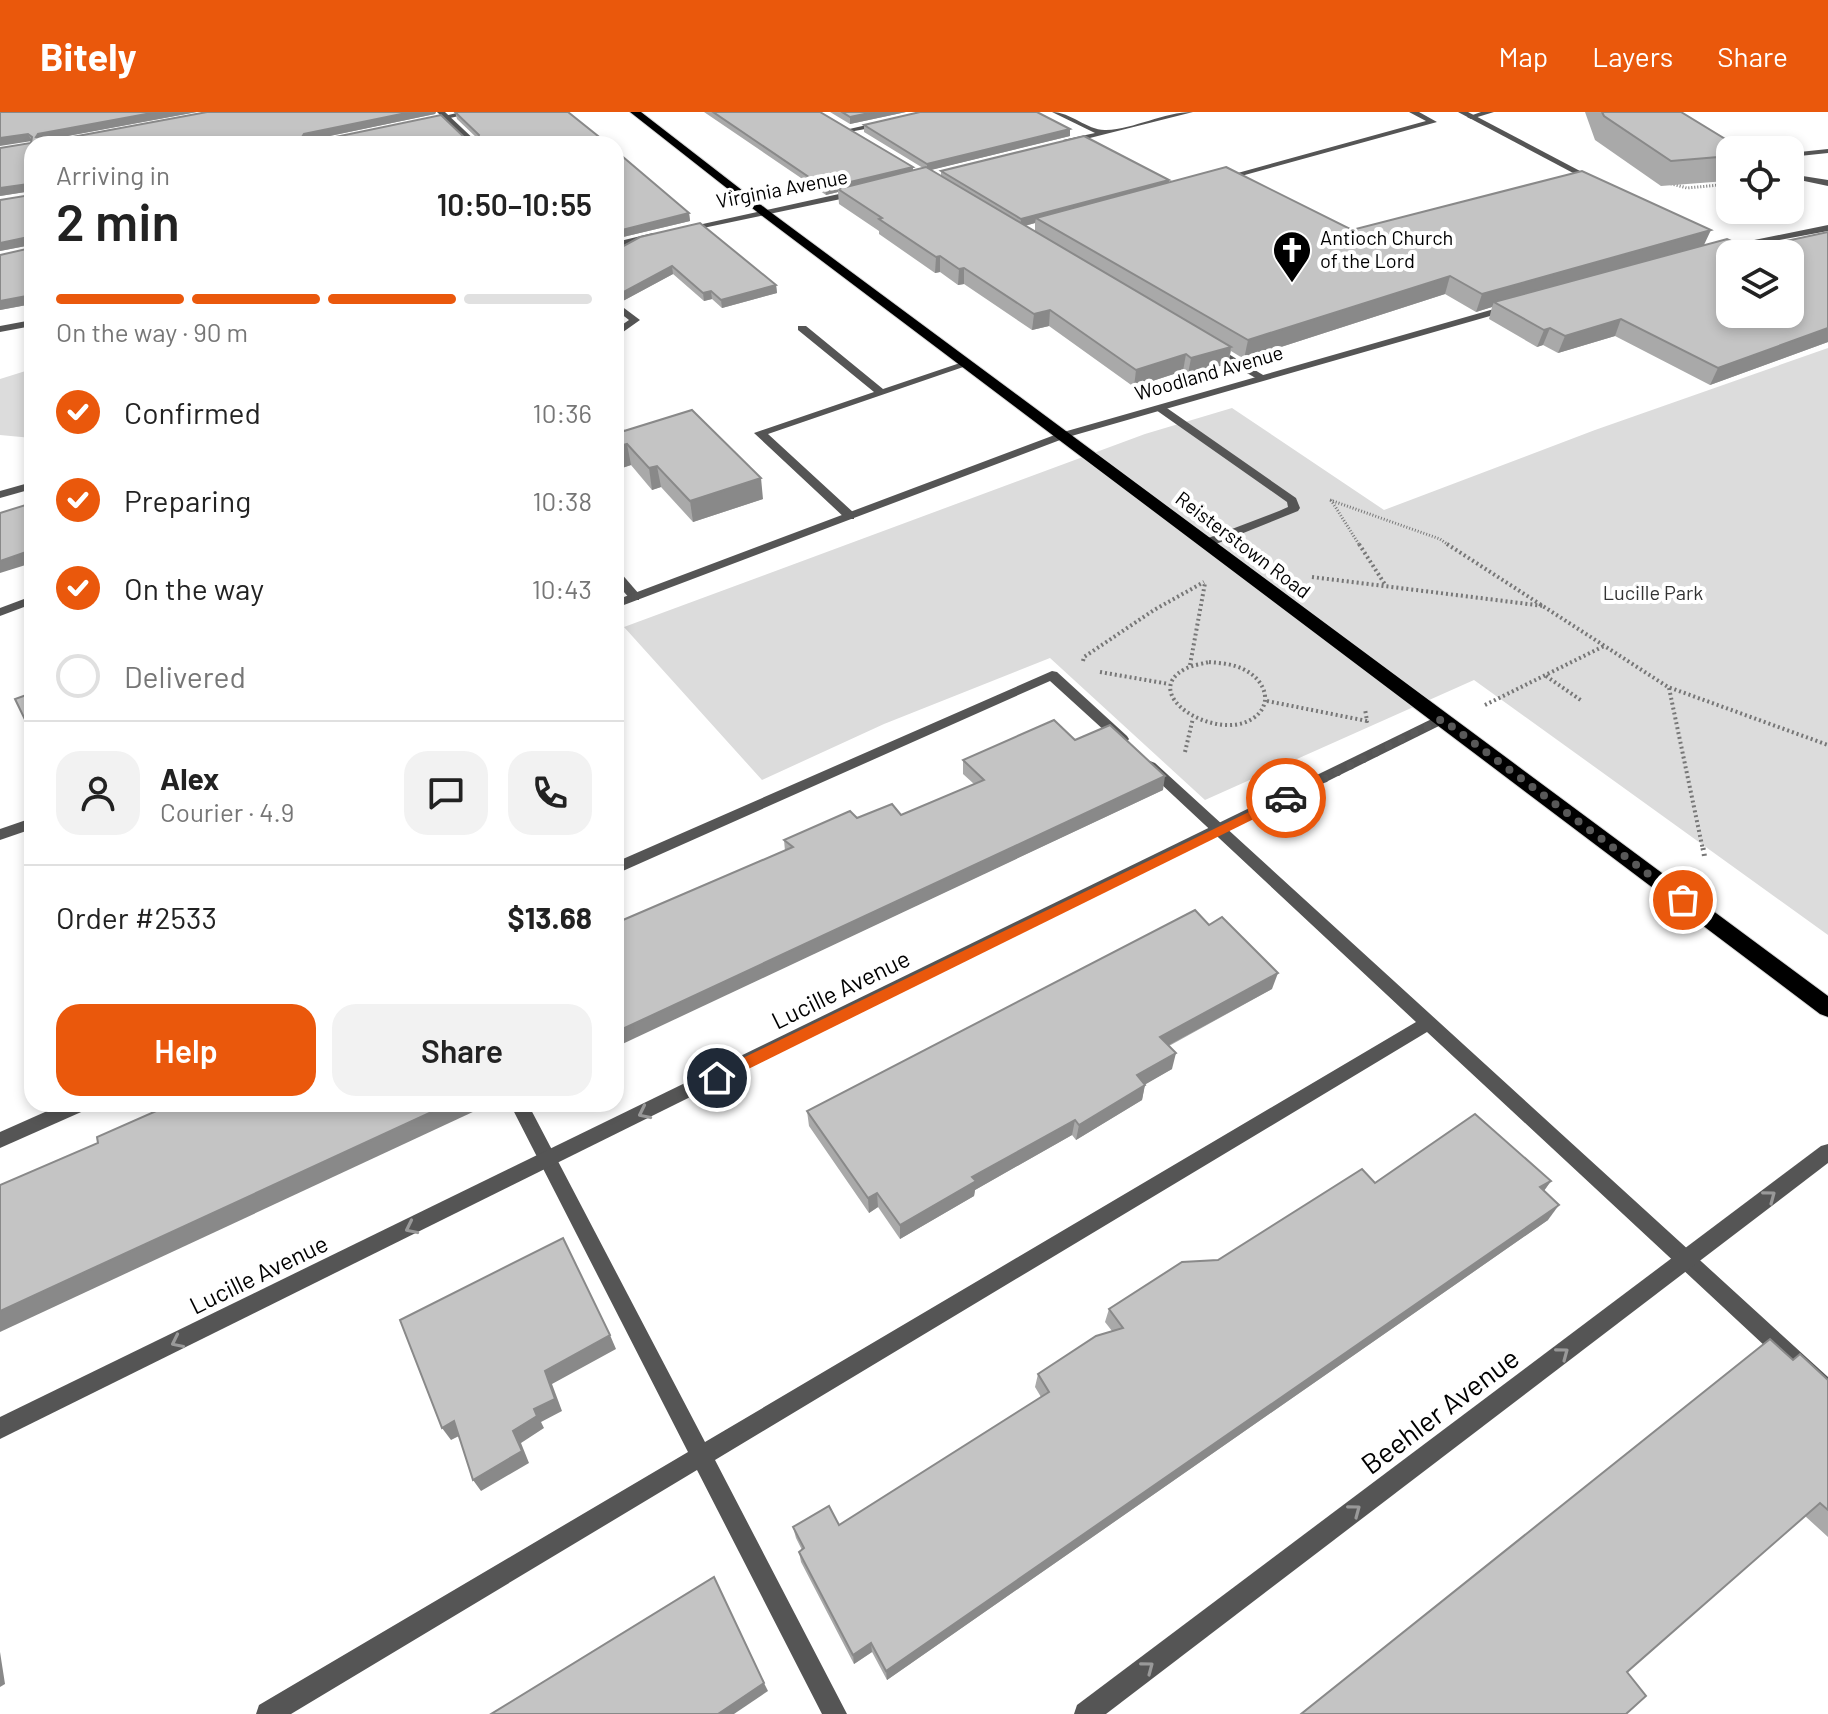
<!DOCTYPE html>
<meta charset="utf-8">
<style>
:root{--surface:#fff;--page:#f2f2f2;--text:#222;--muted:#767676;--line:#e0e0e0;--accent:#ea580c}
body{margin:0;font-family:Barlow,sans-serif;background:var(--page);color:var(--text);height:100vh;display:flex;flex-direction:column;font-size:30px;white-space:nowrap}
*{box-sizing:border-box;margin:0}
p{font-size:26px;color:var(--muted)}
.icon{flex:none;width:44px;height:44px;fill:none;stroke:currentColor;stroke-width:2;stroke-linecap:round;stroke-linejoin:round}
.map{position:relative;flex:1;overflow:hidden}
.panel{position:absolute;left:24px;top:24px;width:600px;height:976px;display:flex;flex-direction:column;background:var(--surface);border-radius:24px;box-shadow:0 4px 12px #0003}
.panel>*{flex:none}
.controls{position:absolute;left:1716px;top:24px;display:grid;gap:16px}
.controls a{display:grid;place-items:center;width:88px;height:88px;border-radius:16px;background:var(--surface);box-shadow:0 4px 12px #0003;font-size:40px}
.pin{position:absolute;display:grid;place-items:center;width:68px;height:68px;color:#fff;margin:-34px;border:4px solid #fff;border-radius:50%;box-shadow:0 2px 8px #0007}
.courier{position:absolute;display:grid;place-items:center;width:80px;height:80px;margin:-40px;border:6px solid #ea580c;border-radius:50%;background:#fff;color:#222;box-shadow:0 2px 10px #0007}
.summary em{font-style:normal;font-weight:600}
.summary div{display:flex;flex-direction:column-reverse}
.summary{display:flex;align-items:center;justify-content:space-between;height:136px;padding:0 32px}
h1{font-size:52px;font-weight:600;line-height:60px}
.bar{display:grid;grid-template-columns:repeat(4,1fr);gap:12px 8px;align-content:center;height:96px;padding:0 32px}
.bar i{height:10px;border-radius:6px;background:var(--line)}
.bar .current{background:var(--accent)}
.bar p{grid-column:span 4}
.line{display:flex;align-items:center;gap:20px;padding:0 32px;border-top:2px solid var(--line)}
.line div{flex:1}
.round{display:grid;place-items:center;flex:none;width:84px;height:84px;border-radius:24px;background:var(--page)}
ol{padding:0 32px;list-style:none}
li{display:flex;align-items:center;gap:24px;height:88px}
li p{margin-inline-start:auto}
li .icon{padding:8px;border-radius:50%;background:var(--accent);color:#fff;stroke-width:4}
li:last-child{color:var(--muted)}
li i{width:44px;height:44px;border:4px solid var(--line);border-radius:50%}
.action{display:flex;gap:16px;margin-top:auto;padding:16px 32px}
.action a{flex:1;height:92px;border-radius:24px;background:var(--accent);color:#fff;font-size:32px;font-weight:600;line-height:92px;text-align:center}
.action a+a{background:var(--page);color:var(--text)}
header{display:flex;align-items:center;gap:48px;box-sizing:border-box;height:112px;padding:0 40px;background:var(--accent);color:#fff}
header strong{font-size:38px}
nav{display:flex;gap:44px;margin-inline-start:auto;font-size:28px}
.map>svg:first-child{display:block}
.green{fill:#dcdcdc}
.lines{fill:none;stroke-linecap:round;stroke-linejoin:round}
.primary-casing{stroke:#dbdbdb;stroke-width:2}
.path-far2{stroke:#777;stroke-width:3;stroke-dasharray:1 2;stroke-linecap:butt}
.path-far1{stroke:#777;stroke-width:4;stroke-dasharray:2 3;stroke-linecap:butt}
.path{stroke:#777;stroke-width:5;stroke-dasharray:2 4;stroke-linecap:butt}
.lane{fill:#555;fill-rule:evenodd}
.street{fill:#555;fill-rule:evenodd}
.primary{fill:#000;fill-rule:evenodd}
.wall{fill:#a9a9a9;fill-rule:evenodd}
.shaded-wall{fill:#898989}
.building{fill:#c4c4c4;stroke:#898989;stroke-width:2;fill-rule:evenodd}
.oneway{stroke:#999}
.route{fill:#ea580c}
.done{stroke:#595959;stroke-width:8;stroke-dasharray:0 14.4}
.labels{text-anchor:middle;stroke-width:8;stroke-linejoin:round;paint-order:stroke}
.far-street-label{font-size:20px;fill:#000;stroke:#fff}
.far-poi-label{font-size:20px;fill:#000;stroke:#fff;text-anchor:start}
.far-park-label{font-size:20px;fill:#333;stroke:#fff}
.street-label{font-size:24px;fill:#000;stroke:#fff}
.near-street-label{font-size:28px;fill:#000;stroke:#fff}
</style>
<header>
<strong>Bitely</strong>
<nav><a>Map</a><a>Layers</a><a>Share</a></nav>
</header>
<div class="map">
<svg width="1828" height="1602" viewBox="0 0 1828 1602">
<rect width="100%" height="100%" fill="#fff"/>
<!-- green -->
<g class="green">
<polygon points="1828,236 1828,823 1474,568 1205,688 1050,546 884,612 762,668 624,515 1145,322 1232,296 1384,398 1595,318"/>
<polygon points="32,257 32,326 0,323 0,267"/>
</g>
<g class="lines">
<defs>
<polygon id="primary" points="630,0 641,0 769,99 1828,884 1828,905 1820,902 761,103"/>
</defs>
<!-- primary casing -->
<use href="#primary" class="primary-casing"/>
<!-- path-far2 -->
<g class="path-far2">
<polyline points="1668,71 1687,76 1730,72"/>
<polyline points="1330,388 1440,427 1450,434"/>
<polyline points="1331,388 1360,434"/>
</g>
<!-- path-far1 -->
<g class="path-far1">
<polyline points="1359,432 1386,474"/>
<polyline points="1447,432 1668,575 1828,633"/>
<polyline points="1312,465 1544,494"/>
<polyline points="1083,549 1084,545 1154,498 1204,470"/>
<path d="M 1209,550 C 1221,551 1234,552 1245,558 C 1266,569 1274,593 1252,607 C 1215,630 1138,582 1185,557 C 1192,553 1202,552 1209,550 Z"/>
<polyline points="1190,553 1205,471"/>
<polyline points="1100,560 1169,572"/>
<polyline points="1546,564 1582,589"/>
<polyline points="1669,576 1703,738"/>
<polyline points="1267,589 1367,609 1365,597"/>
<polyline points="1485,593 1604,534"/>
<polyline points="1185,640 1193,606"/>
</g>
<!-- path -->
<polyline class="path" points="1703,736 1705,747"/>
<!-- lane -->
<g class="lane">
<polygon points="437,0 445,0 479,32 470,32"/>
<polygon points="1409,0 1419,0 1437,10 1223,69 1216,67 1426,9"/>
<polygon points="1481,0 1494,0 1471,7 1467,5"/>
<polygon points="884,9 887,13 849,20 845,18"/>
<polygon points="1828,37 1828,41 1790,45 1790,41"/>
<polygon points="1790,62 1828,68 1828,74 1790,66"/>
<polygon points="616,190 640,208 616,225 616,217 629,208 616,198"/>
<polygon points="798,214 806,214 883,277 963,250 972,252 768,322 854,401 854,407 846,407 754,321 874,280 798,218"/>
<polygon points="1209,235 1217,235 1268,266 1259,268 1209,239"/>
<polygon points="1156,294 1164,294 1296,386 1300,396 1298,399 1211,434 1203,434 1203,428 1279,399 1288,395 1287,390 1156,298"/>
<polygon points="616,459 620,460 639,482 639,488 631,488 616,471"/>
<polygon points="32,484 32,492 0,504 0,496"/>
<polygon points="1052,559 1057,560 1127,624 1129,627 1127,630 1117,630 1050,569 616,762 616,750"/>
<polygon points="1150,649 1155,651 1828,1265 1828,1289 1821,1286 1427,920 715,1348 847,1602 822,1602 697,1358 291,1602 256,1602 259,1593 688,1340 510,992 528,992 705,1330 1416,910 1145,657 1143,654 1145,651"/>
<polygon points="63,992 91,992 88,997 0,1036 0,1020"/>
</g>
<!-- street -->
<g class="street">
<polygon points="461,0 477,0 423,12 419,10"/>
<path d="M 1052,0 C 1071,0 1088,19 1106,18 C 1135,17 1163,0 1193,0 L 1066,32 L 1063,28 L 1095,21 Z"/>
<polygon points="1458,0 1468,0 1599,69 1592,71"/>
<polygon points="857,78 861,81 860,83 684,120 680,117"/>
<polygon points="1828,113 1828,119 1720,139 1715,136"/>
<polygon points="653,121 657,124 656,126 616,136 616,130"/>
<polygon points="1508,193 1513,196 1511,198 1068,325 616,496 616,488 1060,321"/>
<polygon points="32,208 32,214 0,220 0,214"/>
<polygon points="32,370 32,377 0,386 0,379"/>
<polygon points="1442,602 1447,604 1449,607 1447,610 0,1327 0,1305"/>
<polygon points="32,706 32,717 0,728 0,717"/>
<polygon points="1828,1032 1828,1051 1106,1602 1074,1602 1077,1593 1821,1034"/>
</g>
<!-- primary -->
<use href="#primary" class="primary"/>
</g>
<!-- wall -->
<g class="wall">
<polygon points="0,0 197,0 51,27 56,28 207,0 436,0 435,2 315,27 477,28 478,27 457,7 455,0 608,32 32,32 32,192 0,198 0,143 31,136 31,133 0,139 0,88 31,83 31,79 0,84 31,29"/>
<path d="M 704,0 L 820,0 L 913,59 L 923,56 L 864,20 L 864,13 L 1070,17 L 1070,24 L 930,58 L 941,64 L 941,59 L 1169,71 L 1352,118 L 1704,133 L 1749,137 L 1828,120 L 1828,230 L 1710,273 L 1615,224 L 1558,241 L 1543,233 L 1537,235 L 1489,207 L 1492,195 L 1476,200 L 1445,182 L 1244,247 L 1231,239 L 1228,252 L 1188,262 L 1183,259 L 1134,275 L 1049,214 L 1032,218 L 964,172 L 958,173 L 940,160 L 935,161 L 879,122 L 879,119 L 839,92 L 838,80 L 826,83 ZM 1035,111 L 1035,120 L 1025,114 Z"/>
<polygon points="830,0 906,0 850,12"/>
<polygon points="1585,0 1681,0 1735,33 1733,38 1730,38 1730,60 1726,69 1661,74 1595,28"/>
<polygon points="616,39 689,101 690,109 623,125 616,118"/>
<polygon points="616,138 776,173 777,181 722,196 712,187 704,189 673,162 621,190 616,189"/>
<polygon points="616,310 624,319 763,387 693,410 661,375 652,378 631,353 616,358"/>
<polygon points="1075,628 1163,678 725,883 785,739 784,728 857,706 901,703 974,672 963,662 963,648"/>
<polygon points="1272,877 1169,934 1172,957 1145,972 1142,988 1076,1028 1072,1023 975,1078 974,1084 900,1127 878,1095 869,1101 809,1014 807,999"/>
<polygon points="1551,1069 1544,1079 1548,1108 887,1568 872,1540 854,1552 801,1450 799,1440 802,1438 796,1426 793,1415 839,1413 1041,1285 1035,1275 1038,1262 1112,1219 1105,1210 1109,1197 1218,1148 1375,1071"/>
<polygon points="1793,1248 1828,1268 1828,1425 1805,1404 1627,1560 1301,1602"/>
</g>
<!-- shaded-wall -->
<g class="shaded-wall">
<polygon points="157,0 197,0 41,29 36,25 38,22"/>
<polygon points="411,0 436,0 435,2 306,29 302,25 304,22"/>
<polygon points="874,0 906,0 850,12 850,5"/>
<polygon points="1070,17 1070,24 927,59 927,52"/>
<polygon points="28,22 32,29 0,34 0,26"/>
<polygon points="526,28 526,32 509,32"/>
<polygon points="1735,33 1733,38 1730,38 1730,44 1722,34"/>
<polygon points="913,55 913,62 838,77 838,80 826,83 825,76"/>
<polygon points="1169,68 1169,75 1036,106 1035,111 1020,115 1021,107"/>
<polygon points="28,72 32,79 0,84 0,76"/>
<polygon points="689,101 690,109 623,125 622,118"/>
<polygon points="1711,118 1703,135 1494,190 1492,195 1476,200 1482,182"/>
<polygon points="28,125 31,133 0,139 0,131"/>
<polygon points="940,144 940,160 935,161 936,145"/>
<polygon points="672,154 673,162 621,190 620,182"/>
<polygon points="964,156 964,172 958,173 959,157"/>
<polygon points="1450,164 1445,182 1244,247 1248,228"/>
<polygon points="776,173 777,181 722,196 721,188"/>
<polygon points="711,179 712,187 704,189 703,181"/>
<polygon points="32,183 32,192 0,198 0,189"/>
<polygon points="1050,198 1049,214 1032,218 1034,202"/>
<polygon points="1621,207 1615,224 1558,241 1565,224"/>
<polygon points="1550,216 1543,233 1537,235 1544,218"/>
<polygon points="1828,216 1828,230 1710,273 1718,256"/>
<polygon points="1231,235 1228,252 1188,262 1191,246"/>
<polygon points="1186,242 1183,259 1134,275 1136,258"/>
<polygon points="627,332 631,353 616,358 616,335"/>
<polygon points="657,354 661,375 652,378 649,356"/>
<polygon points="761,366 763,387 693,410 690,389"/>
<polygon points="32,438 32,451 0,461 0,449"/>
<polygon points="1165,664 1163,678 616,935 616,920"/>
<polygon points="1278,861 1272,877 1156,940 1160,925"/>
<polygon points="1176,941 1172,957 1134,979 1137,963"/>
<polygon points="1145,973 1142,988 1076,1028 1079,1013"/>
<polygon points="449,992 490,992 0,1220 0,1199"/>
<polygon points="1075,1008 1072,1023 975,1078 974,1084 900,1127 900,1113 972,1065"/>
<polygon points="1551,1069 1540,1084 1540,1075"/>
<polygon points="877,1081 878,1095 869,1101 868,1086"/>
<polygon points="1559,1093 1548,1108 887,1568 886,1559"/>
<polygon points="610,1223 616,1237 552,1272 562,1299 541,1310 544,1316 521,1331 529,1351 481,1379 473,1368 513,1319 545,1259"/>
<polygon points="454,1309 463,1322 451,1328 442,1316"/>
<polygon points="871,1531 872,1540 854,1552 853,1543"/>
<polygon points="0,1540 5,1572 0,1575"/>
<polygon points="764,1571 768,1579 734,1602 718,1602"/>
</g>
<!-- building -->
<g class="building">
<polygon points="0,0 157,0 38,22 36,25 56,28 207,0 411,0 304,22 302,25 321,28 441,3 466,27 477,28 479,23 455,0 568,0 608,32 530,32 526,28 509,32 32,32 32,183 0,189 0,143 31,136 31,128 28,125 0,131 0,88 31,83 32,75 28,72 0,76 0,36 31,31 32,25 28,22 0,26"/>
<polygon points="713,0 820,0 913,55 825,76"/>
<polygon points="842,0 874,0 850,5"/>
<polygon points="920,0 1037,0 1070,17 927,52 864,13"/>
<polygon points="1602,0 1681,0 1735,33 1722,34 1730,39 1730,44 1671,49 1604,4"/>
<polygon points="1084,24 1169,68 1021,107 941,59"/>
<polygon points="616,39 689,101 622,118 616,112"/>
<polygon points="926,55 1231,235 1191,246 1186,242 1136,258 1050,198 1034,202 964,156 959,157 940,144 936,145 879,107 882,106 838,77"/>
<polygon points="1226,55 1352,118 1582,59 1711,118 1482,182 1450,164 1248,228 1036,106"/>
<polygon points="700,111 776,173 721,188 711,179 703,181 672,154 620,182 616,181 616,138 640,125"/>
<path d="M 1828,120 L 1828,216 L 1718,256 L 1621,207 L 1565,224 L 1550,216 L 1544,218 L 1494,190 L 1727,127 L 1749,137 ZM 1730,142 L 1790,142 L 1790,202 L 1730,202 Z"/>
<polygon points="692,298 761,366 690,389 657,354 649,356 627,332 616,335 616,310 624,319"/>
<polygon points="32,391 32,438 0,449 0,401"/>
<polygon points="32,581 32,622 15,587"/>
<polygon points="1054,608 1075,628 1110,613 1165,664 616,920 616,811 793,735 784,728 850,699 857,706 892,692 901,703 984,668 963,648"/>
<polygon points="1195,798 1209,813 1222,805 1278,861 1160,925 1176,941 1137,963 1145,973 1079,1013 1075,1008 972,1065 976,1069 900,1113 877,1081 868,1086 807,999"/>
<polygon points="172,992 449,992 0,1199 0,1073 98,1031 97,1025"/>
<polygon points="1475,1002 1551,1069 1540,1075 1559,1093 886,1559 871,1531 853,1543 799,1440 804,1436 793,1415 829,1394 839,1413 1049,1280 1038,1262 1096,1224 1123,1216 1109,1197 1182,1150 1218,1148 1362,1057 1375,1071"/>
<polygon points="563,1126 610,1223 545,1259 555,1287 534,1297 537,1304 513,1319 522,1339 473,1368 454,1309 442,1316 400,1208"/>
<polygon points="1770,1227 1793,1248 1800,1242 1828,1268 1828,1398 1820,1391 1627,1560 1646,1584 1626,1602 1301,1602"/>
<polygon points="714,1465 764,1571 718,1602 491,1602"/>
</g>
<!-- one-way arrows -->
<defs><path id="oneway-chevron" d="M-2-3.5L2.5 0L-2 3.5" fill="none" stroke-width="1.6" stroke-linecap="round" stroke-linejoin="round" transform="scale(2)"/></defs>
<g class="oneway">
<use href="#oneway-chevron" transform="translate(644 1001) rotate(154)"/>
<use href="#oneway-chevron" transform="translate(1770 1084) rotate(-37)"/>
<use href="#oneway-chevron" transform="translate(411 1116) rotate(154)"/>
<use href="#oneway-chevron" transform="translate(177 1230) rotate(154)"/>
<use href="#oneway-chevron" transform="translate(1563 1241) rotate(-37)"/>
<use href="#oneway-chevron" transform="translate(1355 1398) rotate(-37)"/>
<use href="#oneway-chevron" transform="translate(1148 1555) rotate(-37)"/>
</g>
<!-- route -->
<polygon class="route" points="1286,682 1292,686 1290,689 722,970 712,970 712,961"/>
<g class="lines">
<!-- done -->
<polyline class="done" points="1286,686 1442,607 1683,788"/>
</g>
<!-- icons -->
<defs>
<symbol id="church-pin" viewBox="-11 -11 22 30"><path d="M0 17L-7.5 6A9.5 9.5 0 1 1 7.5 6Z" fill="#000" stroke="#fff"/><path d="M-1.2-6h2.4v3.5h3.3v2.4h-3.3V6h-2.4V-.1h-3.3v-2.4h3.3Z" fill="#fff"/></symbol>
</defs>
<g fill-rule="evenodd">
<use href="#church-pin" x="1270" y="116" width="44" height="60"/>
</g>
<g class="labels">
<!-- far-street labels -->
<g class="far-street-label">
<text transform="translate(782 77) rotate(-11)" y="7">Virginia Avenue</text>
<text transform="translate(1209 261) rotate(-16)" y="7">Woodland Avenue</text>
<text transform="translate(1243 433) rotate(37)" y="7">Reisterstown Road</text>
</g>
<!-- far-poi labels -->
<g class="far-poi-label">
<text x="1320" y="133">Antioch Church<tspan x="1320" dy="23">of the Lord</tspan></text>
</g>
<!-- far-park labels -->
<g class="far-park-label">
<text x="1653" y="488">Lucille Park</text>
</g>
<!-- street labels -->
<g class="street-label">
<text transform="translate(841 878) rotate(-26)" y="8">Lucille Avenue</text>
<text transform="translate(259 1163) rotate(-26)" y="8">Lucille Avenue</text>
</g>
<!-- near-street labels -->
<g class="near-street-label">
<text transform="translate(1440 1299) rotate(-37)" y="10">Beehler Avenue</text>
</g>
</g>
</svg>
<div class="controls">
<a><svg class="icon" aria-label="locate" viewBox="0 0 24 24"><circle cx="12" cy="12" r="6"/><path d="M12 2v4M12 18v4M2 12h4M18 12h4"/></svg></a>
<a><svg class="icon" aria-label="layers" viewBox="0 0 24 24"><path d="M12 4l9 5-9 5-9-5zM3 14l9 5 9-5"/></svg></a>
</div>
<div class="pin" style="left:1683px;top:788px;background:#ea580c"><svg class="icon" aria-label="bag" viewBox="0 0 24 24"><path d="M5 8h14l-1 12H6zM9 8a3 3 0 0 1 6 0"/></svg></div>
<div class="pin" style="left:717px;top:966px;background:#1f2937"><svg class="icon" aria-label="home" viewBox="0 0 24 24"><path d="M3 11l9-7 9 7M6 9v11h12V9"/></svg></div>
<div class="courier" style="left:1286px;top:686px"><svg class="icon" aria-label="car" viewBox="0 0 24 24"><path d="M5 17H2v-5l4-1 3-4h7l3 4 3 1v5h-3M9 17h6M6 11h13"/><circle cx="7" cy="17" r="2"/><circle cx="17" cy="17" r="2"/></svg></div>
<section class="panel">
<div class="summary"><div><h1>2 min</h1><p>Arriving in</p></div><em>10:50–10:55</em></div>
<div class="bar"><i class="current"></i><i class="current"></i><i class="current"></i><i></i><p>On the way · 90 m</p></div>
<ol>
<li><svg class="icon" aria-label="check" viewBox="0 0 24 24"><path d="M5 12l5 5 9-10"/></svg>Confirmed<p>10:36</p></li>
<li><svg class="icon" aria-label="check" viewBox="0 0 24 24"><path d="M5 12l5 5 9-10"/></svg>Preparing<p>10:38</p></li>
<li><svg class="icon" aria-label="check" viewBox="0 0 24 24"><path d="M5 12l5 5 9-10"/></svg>On the way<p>10:43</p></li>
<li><i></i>Delivered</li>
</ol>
<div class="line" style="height:144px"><a class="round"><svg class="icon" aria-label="person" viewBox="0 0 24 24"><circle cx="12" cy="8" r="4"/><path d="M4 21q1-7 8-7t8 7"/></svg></a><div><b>Alex</b><p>Courier · 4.9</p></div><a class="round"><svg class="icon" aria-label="chat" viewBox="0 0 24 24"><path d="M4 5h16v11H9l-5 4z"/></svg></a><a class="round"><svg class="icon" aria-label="phone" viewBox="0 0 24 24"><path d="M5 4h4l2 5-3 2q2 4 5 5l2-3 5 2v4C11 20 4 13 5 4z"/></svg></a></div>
<div class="line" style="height:104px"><div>Order #2533</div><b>$13.68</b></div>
<div class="action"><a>Help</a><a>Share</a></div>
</section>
</div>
